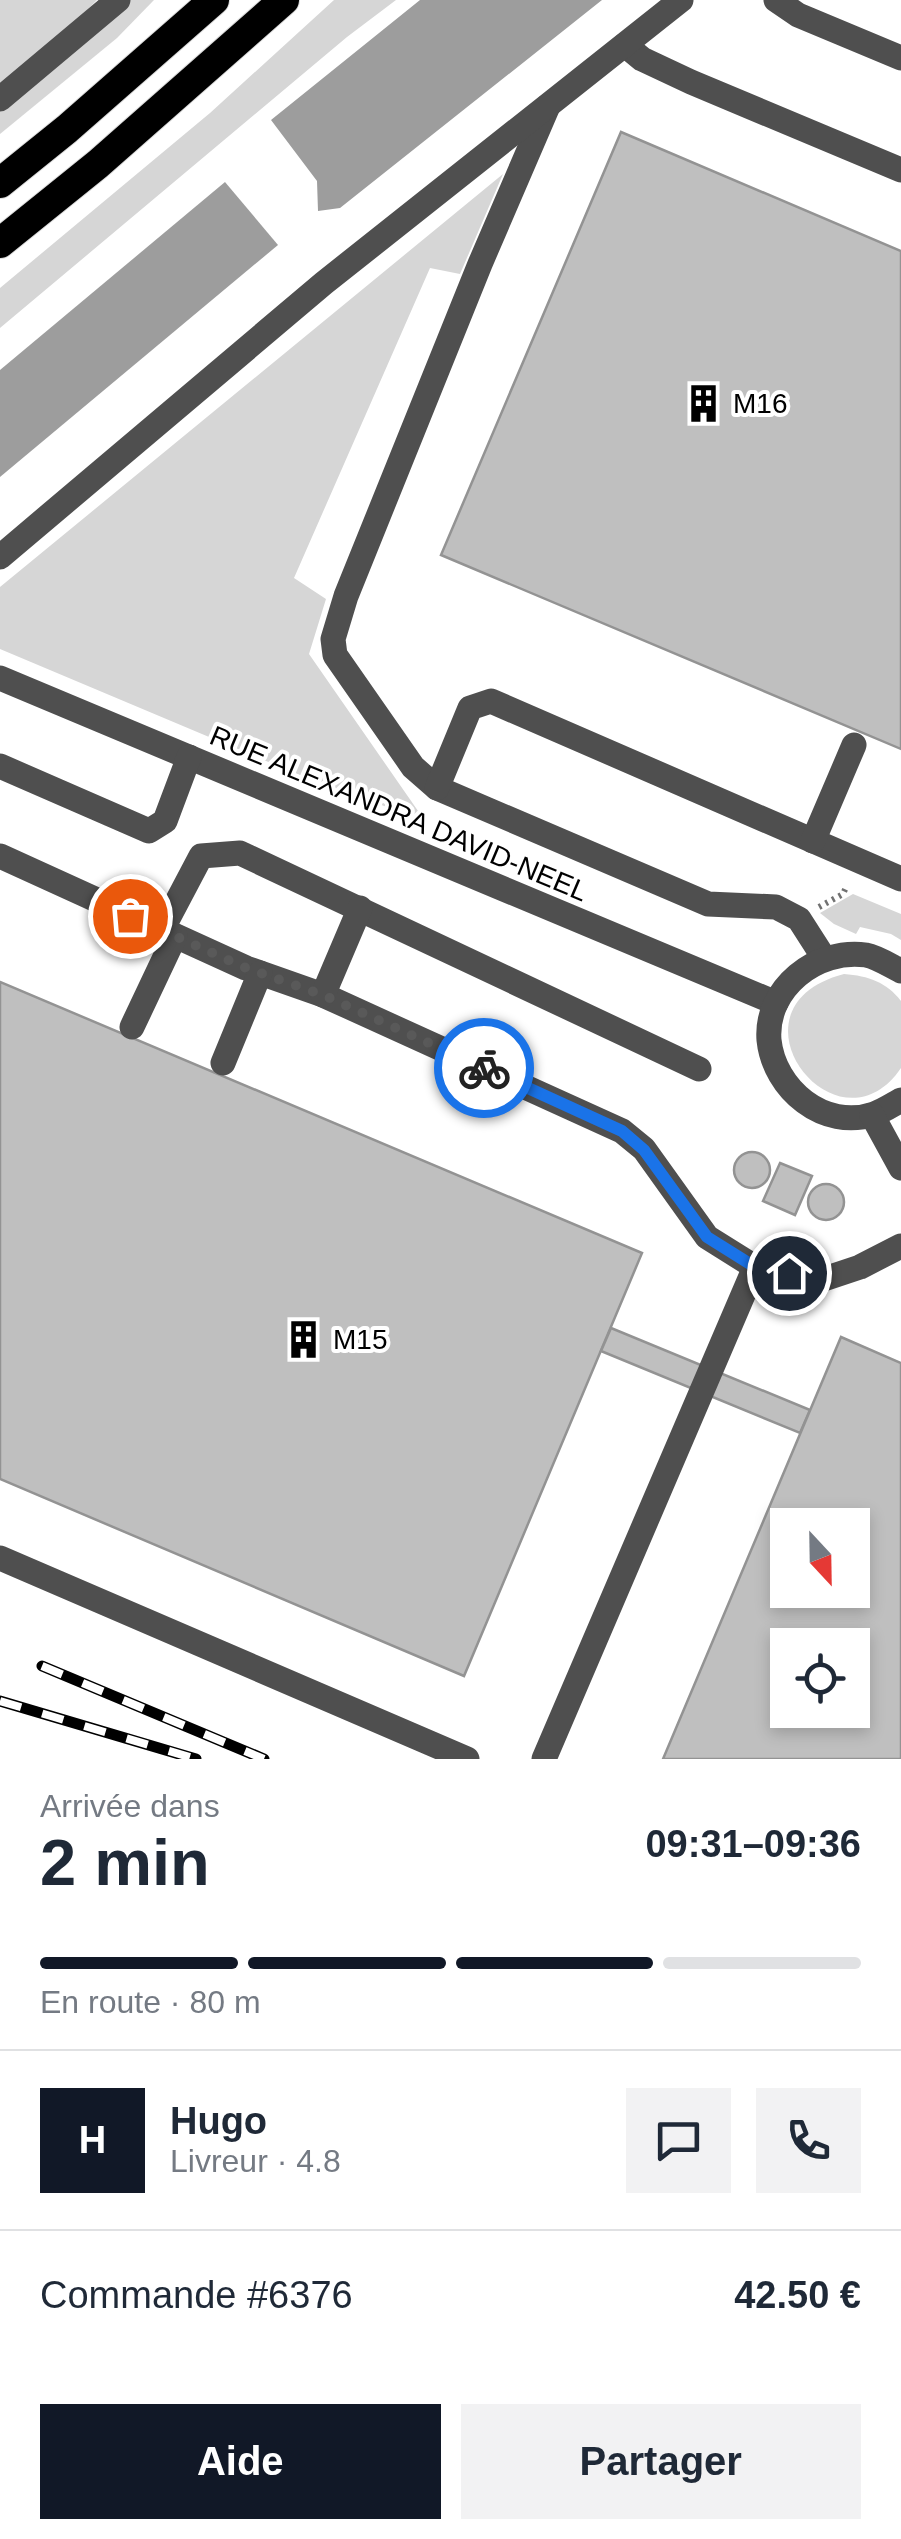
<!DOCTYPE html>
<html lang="fr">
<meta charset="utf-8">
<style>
:root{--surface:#fff;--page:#f2f2f3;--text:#1f2937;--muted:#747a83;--line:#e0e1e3;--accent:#111827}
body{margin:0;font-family:Helvetica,sans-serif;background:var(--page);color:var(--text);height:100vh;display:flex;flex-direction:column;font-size:38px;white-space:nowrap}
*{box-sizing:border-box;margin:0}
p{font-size:32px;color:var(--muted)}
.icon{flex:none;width:55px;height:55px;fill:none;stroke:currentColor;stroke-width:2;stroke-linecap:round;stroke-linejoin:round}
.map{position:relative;height:1759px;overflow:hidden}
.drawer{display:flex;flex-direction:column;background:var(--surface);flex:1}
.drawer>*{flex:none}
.needle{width:65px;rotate:158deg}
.controls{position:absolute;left:770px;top:1508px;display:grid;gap:20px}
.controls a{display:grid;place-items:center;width:100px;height:100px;border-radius:0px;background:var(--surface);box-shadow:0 5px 15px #0003;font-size:50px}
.pin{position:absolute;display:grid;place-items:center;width:85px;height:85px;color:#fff;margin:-42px;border:5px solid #fff;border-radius:50%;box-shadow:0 2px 10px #0007}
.courier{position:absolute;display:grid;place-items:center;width:100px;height:100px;margin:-50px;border:8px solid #1a73e8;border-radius:50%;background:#fff;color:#222;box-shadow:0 2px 12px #0007}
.head em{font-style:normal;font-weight:700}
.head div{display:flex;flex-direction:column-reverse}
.head{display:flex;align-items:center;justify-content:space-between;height:170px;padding:0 40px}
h1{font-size:65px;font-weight:700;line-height:75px}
.bar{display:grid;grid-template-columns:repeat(4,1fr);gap:15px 10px;align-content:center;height:120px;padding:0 40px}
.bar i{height:12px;border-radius:8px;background:var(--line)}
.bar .selected{background:var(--accent)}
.bar p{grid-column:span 4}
.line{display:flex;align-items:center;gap:25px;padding:0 40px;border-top:2px solid var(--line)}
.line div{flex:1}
.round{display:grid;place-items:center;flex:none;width:105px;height:105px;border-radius:0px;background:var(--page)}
.cta{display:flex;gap:20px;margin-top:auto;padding:20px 40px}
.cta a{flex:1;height:115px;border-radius:0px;background:var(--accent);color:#fff;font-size:40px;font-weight:700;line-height:115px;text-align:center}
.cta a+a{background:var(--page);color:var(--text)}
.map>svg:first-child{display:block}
.green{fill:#d6d6d6}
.water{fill:#9d9d9d}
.building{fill:#bfbfbf;stroke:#939393;stroke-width:2.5;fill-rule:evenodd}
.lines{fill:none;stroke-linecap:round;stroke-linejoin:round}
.highway-casing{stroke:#dbdbdb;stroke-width:32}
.path{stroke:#717171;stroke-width:6;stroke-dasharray:2.5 5;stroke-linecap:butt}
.minor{stroke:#4f4f4f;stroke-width:25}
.highway{stroke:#000;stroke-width:30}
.rail-casing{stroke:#000;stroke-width:11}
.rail{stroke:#fff;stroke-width:8;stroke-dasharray:22;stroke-linecap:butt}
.done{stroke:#595959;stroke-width:10;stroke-dasharray:0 18}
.route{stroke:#1a73e8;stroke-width:12}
.labels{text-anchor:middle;stroke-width:8;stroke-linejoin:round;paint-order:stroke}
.poi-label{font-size:28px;fill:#000;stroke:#fff;text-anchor:start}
.street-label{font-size:28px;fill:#000;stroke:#fff}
</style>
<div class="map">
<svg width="901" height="1759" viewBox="0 0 901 1759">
<rect width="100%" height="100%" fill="#fff"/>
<!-- green -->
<g class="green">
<polygon points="0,0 97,0 65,33 0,84"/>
<polygon points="124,0 154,0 117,38 0,134 0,107"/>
<polygon points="334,0 396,0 347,37 0,328 0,288 210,113"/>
<polygon points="503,174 460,274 430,268 294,578 326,599 309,654 425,821 297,774 0,649 0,587"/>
<polygon points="853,894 901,914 901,940 891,934 860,927 856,934 834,924 820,913"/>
<path d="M 844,974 C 869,976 886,982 901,1001 L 901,1068 C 837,1162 717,1007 844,974 Z"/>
</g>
<!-- water -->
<g class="water">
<polygon points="420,0 602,0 340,208 318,211 317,181 271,120"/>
<polygon points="225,182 278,245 0,477 0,370"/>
</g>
<!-- building -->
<g class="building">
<polygon points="621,132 901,251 901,749 441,555"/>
<polygon points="0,982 642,1253 464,1676 0,1479"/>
<circle cx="752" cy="1170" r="18"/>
<polygon points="780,1163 812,1176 795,1215 763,1201"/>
<circle cx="826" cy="1202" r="18"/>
<polygon points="611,1328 810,1410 800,1433 601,1351"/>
<path d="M 841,1337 L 901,1363 L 901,1759 L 663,1759 ZM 788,1525 L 852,1525 L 852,1590 L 788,1590 ZM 788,1645 L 852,1645 L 852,1710 L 788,1710 Z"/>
</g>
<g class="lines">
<defs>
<g id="highway">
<polyline points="0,183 67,129 214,0"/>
<polyline points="0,243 98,164 284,0"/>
</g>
</defs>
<!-- highway casing -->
<use href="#highway" class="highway-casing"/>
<!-- path -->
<polyline class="path" points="819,907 843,894 847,885"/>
<!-- minor -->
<g class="minor">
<polyline points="776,0 798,15 901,58"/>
<polyline points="625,45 642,59 691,82 901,170"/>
<polyline points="0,99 118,0"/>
<polyline points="548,106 480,264 346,596 333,639 335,655 413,767 437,788 708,904 776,907 799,919 824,958"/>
<polyline points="0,557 324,283 681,0"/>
<polyline points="0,678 776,1003"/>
<polyline points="0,766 149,831 165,821 189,757"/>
<polyline points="437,788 470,708 491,701 901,879"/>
<polyline points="813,841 854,745"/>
<polyline points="0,856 246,968 323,995 622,1131 644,1149 707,1237 755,1267 824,1279 860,1267 901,1246"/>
<polyline points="162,930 201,856 240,853 699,1069"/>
<path d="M 901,971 C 891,966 877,957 866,955 C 817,948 765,988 769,1040 C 774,1089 824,1131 874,1114 C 883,1111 892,1105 901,1100"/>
<polyline points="323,995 360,908"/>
<polyline points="132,1027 175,936"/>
<polyline points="223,1063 260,973"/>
<polyline points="872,1115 901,1168"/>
<polyline points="0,1558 467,1759"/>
<polyline points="544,1759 755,1267"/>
</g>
<!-- highway -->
<use href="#highway" class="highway"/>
<defs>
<g id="rail">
<polyline points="42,1666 264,1759"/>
<polyline points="0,1701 196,1759"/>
</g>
</defs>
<!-- rail casing -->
<use href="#rail" class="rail-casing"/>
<!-- rail -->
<use href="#rail" class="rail"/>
</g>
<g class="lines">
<!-- done -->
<polyline class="done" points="130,916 246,968 323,995 484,1068"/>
<!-- route -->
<polyline class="route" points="484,1068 622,1131 644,1150 707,1237 755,1267 789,1273"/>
</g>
<!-- icons -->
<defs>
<symbol id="building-bare" viewBox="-9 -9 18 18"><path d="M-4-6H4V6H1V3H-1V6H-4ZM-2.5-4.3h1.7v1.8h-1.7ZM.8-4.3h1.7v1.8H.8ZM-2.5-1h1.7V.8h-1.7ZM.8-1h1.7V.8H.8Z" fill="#000" stroke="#fff" stroke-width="2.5" paint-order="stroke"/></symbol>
</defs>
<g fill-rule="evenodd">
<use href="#building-bare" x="676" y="376" width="55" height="55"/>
<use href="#building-bare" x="276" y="1312" width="55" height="55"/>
</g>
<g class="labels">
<!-- poi labels -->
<g class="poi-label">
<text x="733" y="413">M16</text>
<text x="333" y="1349">M15</text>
</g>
<!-- street labels -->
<g class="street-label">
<text transform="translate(399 813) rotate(23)" y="10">RUE ALEXANDRA DAVID-NEEL</text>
</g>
</g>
</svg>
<div class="controls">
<a><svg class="needle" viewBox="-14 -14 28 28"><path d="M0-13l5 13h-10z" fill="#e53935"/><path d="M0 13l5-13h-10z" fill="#747a83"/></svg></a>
<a><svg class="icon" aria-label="locate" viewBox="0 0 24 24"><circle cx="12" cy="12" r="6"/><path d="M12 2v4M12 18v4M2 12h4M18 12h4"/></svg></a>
</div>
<div class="pin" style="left:130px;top:916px;background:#ea580c"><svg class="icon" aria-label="bag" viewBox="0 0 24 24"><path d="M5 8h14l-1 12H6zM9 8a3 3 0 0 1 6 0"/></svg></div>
<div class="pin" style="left:789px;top:1273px;background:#1f2937"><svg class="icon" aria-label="home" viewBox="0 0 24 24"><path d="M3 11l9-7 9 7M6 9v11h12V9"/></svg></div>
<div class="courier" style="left:484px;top:1068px"><svg class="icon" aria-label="bike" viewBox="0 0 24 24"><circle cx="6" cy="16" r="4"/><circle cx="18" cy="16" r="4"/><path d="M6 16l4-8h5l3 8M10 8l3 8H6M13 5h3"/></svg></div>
</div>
<section class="drawer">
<div class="head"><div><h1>2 min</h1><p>Arrivée dans</p></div><em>09:31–09:36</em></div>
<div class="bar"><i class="selected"></i><i class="selected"></i><i class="selected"></i><i></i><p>En route · 80 m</p></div>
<div class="line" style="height:180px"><b class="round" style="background:var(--accent);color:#fff">H</b><div><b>Hugo</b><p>Livreur · 4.8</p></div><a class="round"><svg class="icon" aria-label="chat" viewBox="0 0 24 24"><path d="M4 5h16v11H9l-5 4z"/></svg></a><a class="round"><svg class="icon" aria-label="phone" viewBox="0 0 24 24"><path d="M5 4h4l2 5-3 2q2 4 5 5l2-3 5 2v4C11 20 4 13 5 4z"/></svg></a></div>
<div class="line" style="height:130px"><div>Commande #6376</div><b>42.50 €</b></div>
<div class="cta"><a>Aide</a><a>Partager</a></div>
</section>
